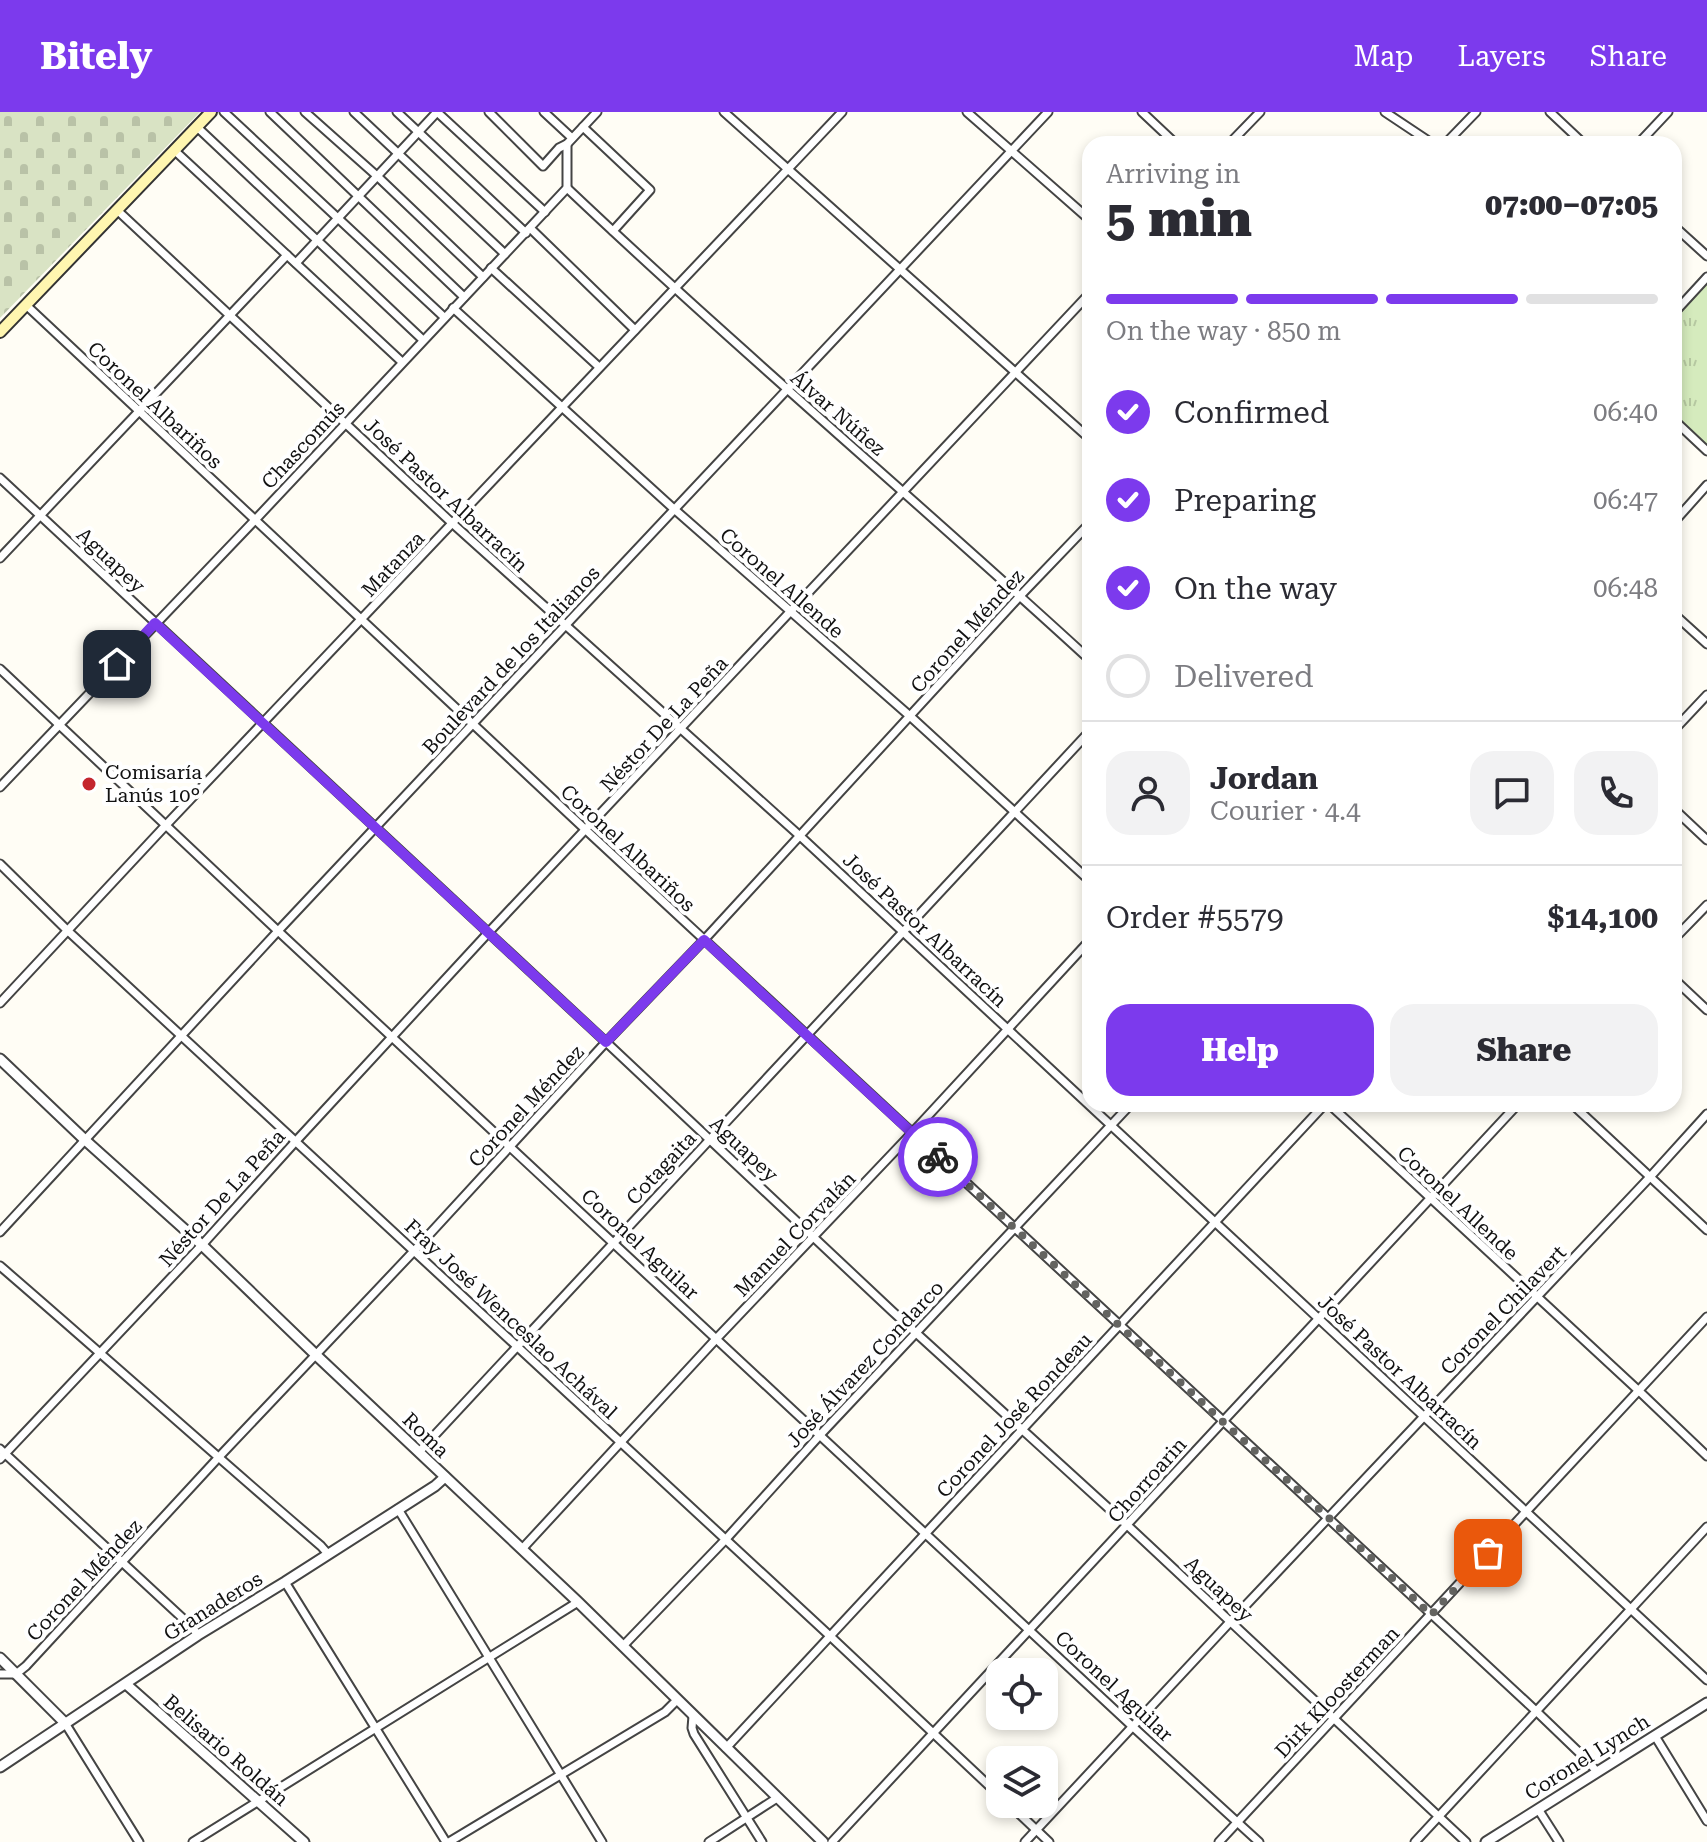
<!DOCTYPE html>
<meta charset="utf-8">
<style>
:root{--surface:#fff;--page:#f2f2f3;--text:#2b2b33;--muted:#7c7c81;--line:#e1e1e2;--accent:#7c3aed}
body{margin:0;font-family:"Roboto Serif",serif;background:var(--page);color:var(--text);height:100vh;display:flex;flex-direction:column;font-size:30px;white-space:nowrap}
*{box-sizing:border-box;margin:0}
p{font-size:26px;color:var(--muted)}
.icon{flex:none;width:44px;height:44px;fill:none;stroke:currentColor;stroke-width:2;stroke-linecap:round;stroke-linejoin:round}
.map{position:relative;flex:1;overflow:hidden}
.drawer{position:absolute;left:1082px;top:24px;width:600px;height:976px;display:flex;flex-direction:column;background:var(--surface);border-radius:24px;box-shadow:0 4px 12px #0003}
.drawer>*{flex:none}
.buttons{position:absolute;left:986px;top:1546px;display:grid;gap:16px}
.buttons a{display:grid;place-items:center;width:72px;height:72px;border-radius:16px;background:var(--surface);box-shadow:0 4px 12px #0003;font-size:40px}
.pin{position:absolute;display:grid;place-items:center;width:68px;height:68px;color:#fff;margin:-34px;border-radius:16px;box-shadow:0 4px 12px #0006}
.courier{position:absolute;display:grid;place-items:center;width:80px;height:80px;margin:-40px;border:6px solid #7c3aed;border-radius:50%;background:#fff;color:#222;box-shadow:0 2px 10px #0007}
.head em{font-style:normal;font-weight:800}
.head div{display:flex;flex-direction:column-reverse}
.head{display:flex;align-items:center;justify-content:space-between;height:136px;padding:0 24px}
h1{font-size:52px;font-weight:800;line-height:60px}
.bar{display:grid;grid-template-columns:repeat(4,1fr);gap:12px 8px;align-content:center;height:96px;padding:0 24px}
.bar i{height:10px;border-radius:6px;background:var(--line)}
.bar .selected{background:var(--accent)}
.bar p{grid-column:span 4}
.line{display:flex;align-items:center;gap:20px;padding:0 24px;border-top:2px solid var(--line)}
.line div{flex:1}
.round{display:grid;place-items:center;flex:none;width:84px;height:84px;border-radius:24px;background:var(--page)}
ol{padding:0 24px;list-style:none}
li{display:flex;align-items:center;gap:24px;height:88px}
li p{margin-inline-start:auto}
li .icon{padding:8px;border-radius:50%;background:var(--accent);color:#fff;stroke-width:4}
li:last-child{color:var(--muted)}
li i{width:44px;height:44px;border:4px solid var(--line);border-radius:50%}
.action{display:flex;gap:16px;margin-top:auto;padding:16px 24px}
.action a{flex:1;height:92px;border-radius:24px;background:var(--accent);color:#fff;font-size:32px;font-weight:800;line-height:92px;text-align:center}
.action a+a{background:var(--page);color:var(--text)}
header{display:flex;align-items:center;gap:48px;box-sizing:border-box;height:112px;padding:0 40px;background:var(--accent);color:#fff}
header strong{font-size:38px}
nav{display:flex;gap:44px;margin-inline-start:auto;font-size:28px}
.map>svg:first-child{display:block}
.cemetery{fill:url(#cemetery-stones)}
.park{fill:url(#park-tufts)}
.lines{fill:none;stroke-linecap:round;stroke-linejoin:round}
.minor-casing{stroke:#444;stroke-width:11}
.tertiary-casing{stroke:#444;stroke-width:13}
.secondary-casing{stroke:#333;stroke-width:14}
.minor{stroke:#fff;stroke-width:7}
.tertiary{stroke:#fff;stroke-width:9}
.secondary{stroke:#fff6b0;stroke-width:10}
.done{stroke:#646461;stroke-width:8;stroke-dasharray:0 14.4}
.route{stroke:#7c3aed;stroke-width:10}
.poi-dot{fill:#c4262e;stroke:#fff;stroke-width:3}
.labels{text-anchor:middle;stroke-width:8;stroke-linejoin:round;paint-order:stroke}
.street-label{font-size:20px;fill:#111;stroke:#fff}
.poi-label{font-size:20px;fill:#111;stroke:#fff;text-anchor:start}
</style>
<header>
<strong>Bitely</strong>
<nav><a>Map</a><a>Layers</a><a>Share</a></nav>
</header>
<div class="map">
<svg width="1707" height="1730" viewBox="0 0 1707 1730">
<defs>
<pattern id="cemetery-stones" width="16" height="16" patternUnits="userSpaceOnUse" patternTransform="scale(2)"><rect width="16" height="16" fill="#d9e3c4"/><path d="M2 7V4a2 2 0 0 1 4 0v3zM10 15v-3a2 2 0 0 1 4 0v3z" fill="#b9c2a7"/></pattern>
<pattern id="park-tufts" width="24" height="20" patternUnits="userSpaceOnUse" patternTransform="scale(2)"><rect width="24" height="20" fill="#d5ebbd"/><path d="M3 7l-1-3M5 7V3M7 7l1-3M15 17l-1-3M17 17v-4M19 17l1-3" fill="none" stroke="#b6c8a1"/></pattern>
</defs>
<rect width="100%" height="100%" fill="#fffdf5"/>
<!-- cemetery -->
<polygon class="cemetery" points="0,0 200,0 0,206"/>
<!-- park -->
<polygon class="park" points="1707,165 1707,339 1674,308 1674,201"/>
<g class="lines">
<defs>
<g id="minor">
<polyline points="224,0 444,205"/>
<polyline points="270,0 464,185"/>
<polyline points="305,0 377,64 483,165"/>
<polyline points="354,0 505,142"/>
<polyline points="397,0 526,121"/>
<polyline points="437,0 545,100"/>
<polyline points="489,0 543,54 559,36 567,32 597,0"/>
<polyline points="544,0 572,26"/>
<polyline points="724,0 1090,327"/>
<polyline points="967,0 1090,108"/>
<polyline points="1142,0 1176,32"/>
<polyline points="1385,0 1433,32"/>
<polyline points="1550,0 1584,32"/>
<polyline points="197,15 423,228"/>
<polyline points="583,15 650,78 613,119"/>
<polyline points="1229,32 1260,0"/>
<polyline points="1445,32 1476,0"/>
<polyline points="1638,32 1668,0"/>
<polyline points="174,38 402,250"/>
<path d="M 567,76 C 738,238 917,389 1090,548"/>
<polyline points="117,98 452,411 800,724 1707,1568"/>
<polyline points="1674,114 1707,144"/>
<polyline points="530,116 635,218"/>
<polyline points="296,151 437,0"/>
<polyline points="491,156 599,255"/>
<polyline points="26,193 587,719 1536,1599 1587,1648 1597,1660"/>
<polyline points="453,196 674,397 911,605 1090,769"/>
<polyline points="1674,201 1707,165"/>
<polyline points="1674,308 1707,339"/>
<polyline points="0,366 606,930 892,1199 1127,1413 1466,1730"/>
<polyline points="1674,410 1707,373"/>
<polyline points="0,446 287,143"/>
<polyline points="1674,502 1707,532"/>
<polyline points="0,557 278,819 1132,1614 1259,1730"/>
<polyline points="1674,618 1707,583"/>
<polyline points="0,675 255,408 567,76 567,32"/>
<polyline points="1674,697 1707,728"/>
<polyline points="0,752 68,819 830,1524 1000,1684"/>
<polyline points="1674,827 1707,793"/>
<polyline points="1674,867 1707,898"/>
<polyline points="0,891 166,713 842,0"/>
<polyline points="1329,992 1639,1279 1707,1344"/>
<polyline points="1572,992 1707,1118"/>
<polyline points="0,1120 278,819 1048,0"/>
<path d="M 0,1154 C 108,1247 213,1342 321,1434 L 328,1442"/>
<polyline points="0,1337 191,1514 198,1523"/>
<polyline points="419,1340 1090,619"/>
<polyline points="0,1347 202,1133 296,1029 488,821 1090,181"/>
<polyline points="398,1397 602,1730"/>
<polyline points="522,1437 717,1226 912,1021 1090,828"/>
<polyline points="285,1470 446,1730"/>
<polyline points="623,1534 726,1427 820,1323 1131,992"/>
<polyline points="0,1562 16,1562 26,1554 218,1346 414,1139 606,930 704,828 1020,484 1090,411"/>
<polyline points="693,1604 692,1616 694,1622 762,1730"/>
<polyline points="65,1611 139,1730"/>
<polyline points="1655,1624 1707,1709"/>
<polyline points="726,1636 1325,992"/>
<polyline points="1009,1692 1049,1730"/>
<polyline points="1538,1697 1559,1730"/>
<polyline points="193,1730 578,1490"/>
<polyline points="449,1730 665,1600 677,1588"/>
<polyline points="709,1730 777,1686"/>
<polyline points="832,1730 1518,992"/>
<polyline points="1025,1730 1230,1510 1650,1065 1707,1002"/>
<polyline points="1219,1730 1707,1205"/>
<polyline points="1415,1730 1707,1415"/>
</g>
<g id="tertiary">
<polyline points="0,947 85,1028 202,1133 316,1243 578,1490 823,1730"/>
<polyline points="0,1546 65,1611"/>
<polyline points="126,1572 304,1730"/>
<polyline points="0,1655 198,1523 285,1470 435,1374 445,1365"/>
<polyline points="1486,1730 1707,1591"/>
</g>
<polyline id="secondary" points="0,220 211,0"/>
</defs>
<!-- minor casing -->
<use href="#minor" class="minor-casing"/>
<!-- tertiary casing -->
<use href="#tertiary" class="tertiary-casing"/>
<!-- secondary casing -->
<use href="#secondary" class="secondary-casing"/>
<!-- minor -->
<use href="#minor" class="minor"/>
<!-- tertiary -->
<use href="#tertiary" class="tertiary"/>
<!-- secondary -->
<use href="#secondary" class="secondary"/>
</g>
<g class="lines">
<!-- done -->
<polyline class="done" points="938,1045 1222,1309 1329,1406 1431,1503 1488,1441"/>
<!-- route -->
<polyline class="route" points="117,552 155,511 606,930 704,828 938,1045"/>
</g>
<!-- markers -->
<circle class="poi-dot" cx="89" cy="672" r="8"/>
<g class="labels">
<!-- street labels -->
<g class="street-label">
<text transform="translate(155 293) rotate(43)" y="7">Coronel Albariños</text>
<text transform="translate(838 301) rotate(41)" y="7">Álvar Núñez</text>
<text transform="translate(303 333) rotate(-47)" y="7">Chascomús</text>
<text transform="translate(446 383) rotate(43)" y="7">José Pastor Albarracín</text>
<text transform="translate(111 448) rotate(43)" y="7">Aguapey</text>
<text transform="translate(393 452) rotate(-47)" y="7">Matanza</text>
<text transform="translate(782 471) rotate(41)" y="7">Coronel Allende</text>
<text transform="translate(967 519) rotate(-48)" y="7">Coronel Méndez</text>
<text transform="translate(511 548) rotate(-47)" y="7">Boulevard de los Italianos</text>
<text transform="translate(664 612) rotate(-47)" y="7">Néstor De La Peña</text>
<text transform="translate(628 736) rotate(43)" y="7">Coronel Albariños</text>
<text transform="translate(925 818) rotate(43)" y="7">José Pastor Albarracín</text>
<text transform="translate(526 994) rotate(-47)" y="7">Coronel Méndez</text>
<text transform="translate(744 1037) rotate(43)" y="7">Aguapey</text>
<text transform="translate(661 1056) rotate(-47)" y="7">Cotagaita</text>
<text transform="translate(222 1086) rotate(-48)" y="7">Néstor De La Peña</text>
<text transform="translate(1458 1091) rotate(43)" y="7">Coronel Allende</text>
<text transform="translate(795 1122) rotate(-46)" y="7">Manuel Corvalán</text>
<text transform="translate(640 1132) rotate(43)" y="7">Coronel Aguilar</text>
<text transform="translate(1503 1198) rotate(-46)" y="7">Coronel Chilavert</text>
<text transform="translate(511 1207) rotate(43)" y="7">Fray José Wenceslao Achával</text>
<text transform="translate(865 1252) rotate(-47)" y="7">José Álvarez Condarco</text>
<text transform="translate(1400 1260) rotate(43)" y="7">José Pastor Albarracín</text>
<text transform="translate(1014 1303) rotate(-47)" y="7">Coronel José Rondeau</text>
<text transform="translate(426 1323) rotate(44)" y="7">Roma</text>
<text transform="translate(1147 1368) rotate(-48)" y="7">Chorroarin</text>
<text transform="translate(84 1468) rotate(-47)" y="7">Coronel Méndez</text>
<text transform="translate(1219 1477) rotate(43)" y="7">Aguapey</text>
<text transform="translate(213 1494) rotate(-32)" y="7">Granaderos</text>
<text transform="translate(1114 1574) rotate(43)" y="7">Coronel Aguilar</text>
<text transform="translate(1337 1580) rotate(-47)" y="7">Dirk Kloosterman</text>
<text transform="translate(226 1638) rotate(41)" y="7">Belisario Roldán</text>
<text transform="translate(1587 1645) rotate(-32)" y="7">Coronel Lynch</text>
</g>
<!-- poi labels -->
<g class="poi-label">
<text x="105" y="667">Comisaría<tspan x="105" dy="23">Lanús 10°</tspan></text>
</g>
</g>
</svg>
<div class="buttons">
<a><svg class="icon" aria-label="locate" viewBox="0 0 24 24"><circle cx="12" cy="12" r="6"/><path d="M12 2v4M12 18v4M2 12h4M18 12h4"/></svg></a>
<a><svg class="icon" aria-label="layers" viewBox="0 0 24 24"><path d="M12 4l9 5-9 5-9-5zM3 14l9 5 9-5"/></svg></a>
</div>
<div class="pin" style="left:1488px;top:1441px;background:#ea580c"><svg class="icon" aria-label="bag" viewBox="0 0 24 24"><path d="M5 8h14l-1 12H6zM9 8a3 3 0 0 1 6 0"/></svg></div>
<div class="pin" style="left:117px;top:552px;background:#1f2937"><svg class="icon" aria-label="home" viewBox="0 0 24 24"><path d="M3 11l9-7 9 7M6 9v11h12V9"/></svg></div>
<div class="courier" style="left:938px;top:1045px"><svg class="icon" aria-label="bike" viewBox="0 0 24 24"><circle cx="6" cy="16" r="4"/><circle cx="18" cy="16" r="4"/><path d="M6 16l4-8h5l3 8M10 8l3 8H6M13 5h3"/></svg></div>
<section class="drawer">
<div class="head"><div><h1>5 min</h1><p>Arriving in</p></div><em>07:00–07:05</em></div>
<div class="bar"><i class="selected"></i><i class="selected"></i><i class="selected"></i><i></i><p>On the way · 850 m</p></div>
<ol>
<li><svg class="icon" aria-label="check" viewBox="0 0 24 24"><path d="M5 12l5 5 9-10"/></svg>Confirmed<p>06:40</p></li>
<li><svg class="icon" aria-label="check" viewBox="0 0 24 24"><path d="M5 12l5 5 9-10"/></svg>Preparing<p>06:47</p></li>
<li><svg class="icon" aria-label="check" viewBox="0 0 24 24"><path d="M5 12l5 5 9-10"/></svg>On the way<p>06:48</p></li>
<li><i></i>Delivered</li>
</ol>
<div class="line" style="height:144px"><a class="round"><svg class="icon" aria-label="person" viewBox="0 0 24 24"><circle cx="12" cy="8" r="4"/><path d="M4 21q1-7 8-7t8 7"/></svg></a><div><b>Jordan</b><p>Courier · 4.4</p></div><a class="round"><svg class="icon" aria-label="chat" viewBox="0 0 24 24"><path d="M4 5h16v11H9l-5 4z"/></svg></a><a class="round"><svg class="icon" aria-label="phone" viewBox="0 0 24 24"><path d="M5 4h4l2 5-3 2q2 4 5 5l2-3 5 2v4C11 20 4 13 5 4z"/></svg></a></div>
<div class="line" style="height:104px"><div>Order #5579</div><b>$14,100</b></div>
<div class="action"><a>Help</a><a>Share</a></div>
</section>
</div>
